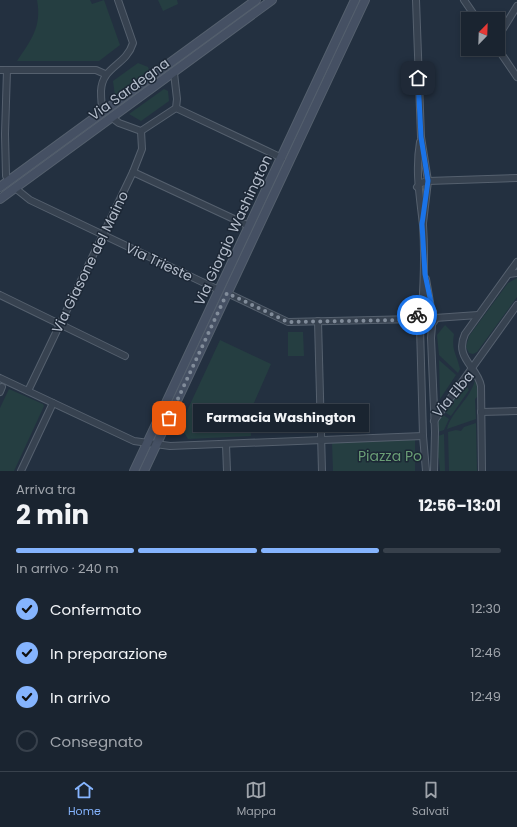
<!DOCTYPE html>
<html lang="it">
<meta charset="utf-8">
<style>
:root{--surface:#1a2430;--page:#27303c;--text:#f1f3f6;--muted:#9fa4ab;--line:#38414c;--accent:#85b4fe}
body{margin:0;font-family:Poppins,sans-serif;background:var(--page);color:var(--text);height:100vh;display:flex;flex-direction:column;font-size:15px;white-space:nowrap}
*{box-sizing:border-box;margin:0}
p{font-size:13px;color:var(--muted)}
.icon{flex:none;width:22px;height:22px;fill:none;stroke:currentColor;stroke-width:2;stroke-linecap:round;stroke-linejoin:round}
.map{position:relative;height:471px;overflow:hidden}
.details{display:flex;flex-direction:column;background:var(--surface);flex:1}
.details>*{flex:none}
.needle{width:26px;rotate:23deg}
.fabs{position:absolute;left:461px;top:12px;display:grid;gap:8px}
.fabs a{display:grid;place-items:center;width:44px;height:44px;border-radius:0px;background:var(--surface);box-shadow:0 2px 6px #0003,0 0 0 1px var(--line);font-size:20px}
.pin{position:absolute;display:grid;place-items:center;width:34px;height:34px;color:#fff;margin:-17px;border-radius:8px;box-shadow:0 2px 6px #0006}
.courier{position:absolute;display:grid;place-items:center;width:40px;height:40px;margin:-20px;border:3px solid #1a73e8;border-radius:50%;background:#fff;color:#222;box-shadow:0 1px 5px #0007}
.bubble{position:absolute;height:28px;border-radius:0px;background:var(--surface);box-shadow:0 2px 6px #0003,0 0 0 1px var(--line);font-size:13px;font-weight:700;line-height:28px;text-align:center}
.summary em{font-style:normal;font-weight:700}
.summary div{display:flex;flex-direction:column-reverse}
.summary{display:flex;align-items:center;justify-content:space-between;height:68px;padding:0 16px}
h1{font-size:26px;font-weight:700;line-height:30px}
.bar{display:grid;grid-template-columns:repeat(4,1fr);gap:6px 4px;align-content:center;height:48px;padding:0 16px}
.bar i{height:5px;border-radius:3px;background:var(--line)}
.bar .active{background:var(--accent)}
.bar p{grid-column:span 4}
ol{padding:0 16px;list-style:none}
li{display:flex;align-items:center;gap:12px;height:44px}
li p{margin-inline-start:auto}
li .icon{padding:4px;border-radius:50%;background:var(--accent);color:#111;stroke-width:4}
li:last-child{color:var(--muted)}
li i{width:22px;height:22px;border:2px solid var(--line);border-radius:50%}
.tabs{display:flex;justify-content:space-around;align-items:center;height:56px;border-top:1px solid var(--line);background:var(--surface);font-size:11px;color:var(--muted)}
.tabs a{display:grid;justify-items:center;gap:2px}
.tabs .active{color:var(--accent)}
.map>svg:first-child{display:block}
.green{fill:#253e41}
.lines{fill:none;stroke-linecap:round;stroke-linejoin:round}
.street-casing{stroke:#55606e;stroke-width:8}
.secondary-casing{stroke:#55606e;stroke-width:10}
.street{stroke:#374250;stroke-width:6}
.secondary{stroke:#455063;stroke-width:8}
.done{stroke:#818c9a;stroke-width:4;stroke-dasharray:0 7.2}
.route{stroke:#1a73e8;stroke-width:5}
.labels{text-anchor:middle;stroke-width:3;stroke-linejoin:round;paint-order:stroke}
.street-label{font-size:14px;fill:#b4bdcb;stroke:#1c2735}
.park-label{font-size:14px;fill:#699d75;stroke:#1c2735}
</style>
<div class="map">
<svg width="517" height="471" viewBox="0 0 517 471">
<rect width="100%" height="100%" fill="#233040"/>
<!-- green -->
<g class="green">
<path d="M 37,0 L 90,0 L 92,4 L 104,0 L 120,45 L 99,61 L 17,61 C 31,40 42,27 37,0 Z"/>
<polygon points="158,0 177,0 178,4 163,11"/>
<polygon points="138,63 148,67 149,70 115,96 113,81"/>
<polygon points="164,89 168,91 169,101 141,121 129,114"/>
<polygon points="517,278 517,297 477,352 473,354 469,353 466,347 469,336 508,283"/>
<path d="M 445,325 L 454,334 C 451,351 457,354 460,369 L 458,373 L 439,355 L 437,335 Z"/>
<polygon points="288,332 303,332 304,356 288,356"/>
<polygon points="220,340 271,364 250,412 251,436 188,439 180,426"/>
<polygon points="439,360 456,375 440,399"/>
<path d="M 475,380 L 477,385 L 478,396 L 475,399 L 476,419 L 447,429 C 452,410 470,400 475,380 Z"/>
<polygon points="466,384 469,390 451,416 443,411 448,408"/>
<polygon points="9,389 43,404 44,406 14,471 0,471 0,408"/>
<polygon points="442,414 449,419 444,430 438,432 437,421"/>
<polygon points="476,423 477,471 449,471 448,432 456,430 461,431 464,427"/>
<polygon points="444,434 445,471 440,471 439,459 437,456 438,436"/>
<polygon points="415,439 415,471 333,471 332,442"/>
</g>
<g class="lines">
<defs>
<g id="street">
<polyline points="416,0 421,137 428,181 423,223"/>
<polyline points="464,0 477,19"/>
<polyline points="498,37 517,6"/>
<polyline points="498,49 517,77"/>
<polyline points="0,70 96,70 105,74"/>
<polyline points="7,70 5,134 6,176 9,180"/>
<polyline points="176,108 282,158"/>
<path d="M 103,110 C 101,104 101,98 101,91 C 102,66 126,66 133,43 L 118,0"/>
<polyline points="111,117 119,123 141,131 176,108 177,99 174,73"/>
<path d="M 420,142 C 415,171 420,197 423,225 C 425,253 424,281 422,310"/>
<polyline points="133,172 249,226"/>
<polyline points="417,187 421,183 428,181 517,178"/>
<polyline points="15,188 30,200 219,290"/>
<polyline points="509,274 517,273"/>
<polyline points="426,279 431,308 435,320 429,328 424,328 419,326 416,319 420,311 426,309 433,312"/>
<polyline points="227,293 288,322 416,319"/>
<polyline points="0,295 125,356"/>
<polyline points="435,318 478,315"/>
<polyline points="318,321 322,471"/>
<polyline points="432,326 431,338 435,432 434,471"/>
<polyline points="420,327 423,436 426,471"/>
<polyline points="0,378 134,441 170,446 423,436"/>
<polyline points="28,391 133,172 142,149 141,131"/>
<polyline points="0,392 2,387"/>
<polyline points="481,412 517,411"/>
<polyline points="434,421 517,305"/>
<polyline points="226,445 227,471"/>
<polyline points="21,471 53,403"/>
<path d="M 482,471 L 481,386 C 477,366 454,358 465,334 L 517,262"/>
</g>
<g id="secondary">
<polyline points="0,187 256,0"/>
<polyline points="0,199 272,0"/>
<polyline points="134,471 355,0"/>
<polyline points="144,471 365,0"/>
</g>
</defs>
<!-- street casing -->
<use href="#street" class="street-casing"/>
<!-- secondary casing -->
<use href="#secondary" class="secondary-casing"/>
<!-- street -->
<use href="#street" class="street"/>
<!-- secondary -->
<use href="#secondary" class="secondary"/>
</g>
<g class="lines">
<!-- done -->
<polyline class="done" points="169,418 227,293 288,322 407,320 416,319 417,315"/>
<!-- route -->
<polyline class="route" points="417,315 424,309 433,312 425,274 422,224 428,181 421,137 418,78"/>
</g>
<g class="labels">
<!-- street labels -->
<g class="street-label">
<text transform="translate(129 89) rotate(-36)" y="5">Via Sardegna</text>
<text transform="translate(233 230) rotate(-65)" y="5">Via Giorgio Washington</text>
<text transform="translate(90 262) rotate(-64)" y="5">Via Giasone del Maino</text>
<text transform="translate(159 262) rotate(25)" y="5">Via Trieste</text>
<text transform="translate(453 394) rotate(-50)" y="5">Via Elba</text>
</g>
<!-- park labels -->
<g class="park-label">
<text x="390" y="461">Piazza Po</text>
</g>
</g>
</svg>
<div class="fabs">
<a><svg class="needle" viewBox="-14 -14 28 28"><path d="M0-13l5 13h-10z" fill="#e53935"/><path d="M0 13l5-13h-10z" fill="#9fa4ab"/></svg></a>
</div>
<div class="pin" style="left:169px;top:418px;background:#ea580c"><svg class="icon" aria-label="bag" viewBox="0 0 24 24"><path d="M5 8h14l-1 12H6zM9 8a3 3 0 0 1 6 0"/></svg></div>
<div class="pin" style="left:418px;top:78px;background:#1f2937"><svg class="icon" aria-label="home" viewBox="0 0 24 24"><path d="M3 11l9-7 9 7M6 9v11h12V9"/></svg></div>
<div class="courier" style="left:417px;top:315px"><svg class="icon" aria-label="bike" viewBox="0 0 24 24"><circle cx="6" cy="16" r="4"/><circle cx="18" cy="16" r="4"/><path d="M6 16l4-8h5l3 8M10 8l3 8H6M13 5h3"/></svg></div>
<div class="bubble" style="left:193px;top:404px;width:176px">Farmacia Washington</div>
</div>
<section class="details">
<div class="summary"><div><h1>2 min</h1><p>Arriva tra</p></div><em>12:56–13:01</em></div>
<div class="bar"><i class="active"></i><i class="active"></i><i class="active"></i><i></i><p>In arrivo · 240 m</p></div>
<ol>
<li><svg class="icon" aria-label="check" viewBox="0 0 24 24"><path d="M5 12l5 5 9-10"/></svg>Confermato<p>12:30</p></li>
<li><svg class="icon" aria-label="check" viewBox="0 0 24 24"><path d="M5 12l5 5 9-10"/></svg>In preparazione<p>12:46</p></li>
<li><svg class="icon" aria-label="check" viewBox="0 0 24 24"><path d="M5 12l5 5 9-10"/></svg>In arrivo<p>12:49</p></li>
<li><i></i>Consegnato</li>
</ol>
</section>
<nav class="tabs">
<a class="active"><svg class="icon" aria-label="home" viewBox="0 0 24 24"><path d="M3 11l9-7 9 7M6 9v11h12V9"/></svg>Home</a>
<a><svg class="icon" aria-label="map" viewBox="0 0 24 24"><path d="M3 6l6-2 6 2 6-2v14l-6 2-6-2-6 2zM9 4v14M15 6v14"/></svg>Mappa</a>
<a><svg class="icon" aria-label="saved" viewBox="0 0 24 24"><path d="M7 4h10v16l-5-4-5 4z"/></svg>Salvati</a>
</nav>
